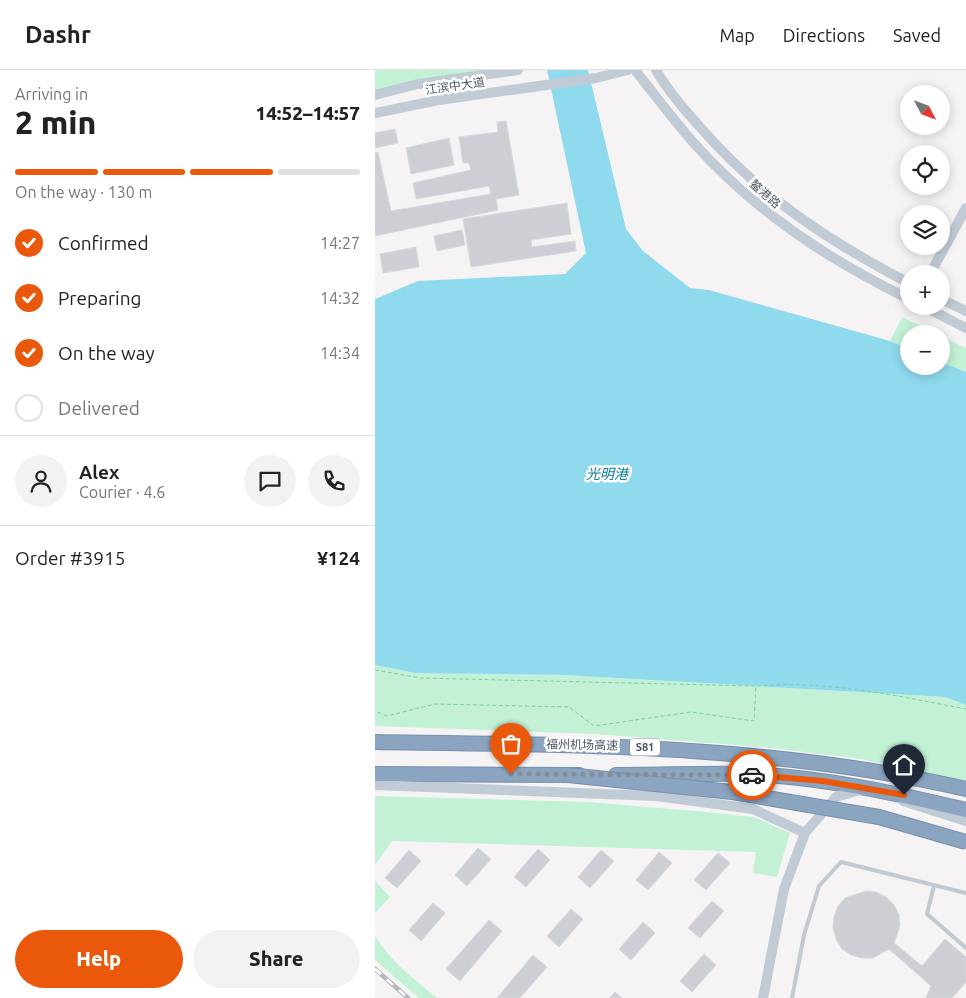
<!DOCTYPE html>
<meta charset="utf-8">
<style>
:root{--surface:#fff;--page:#f2f2f2;--text:#222;--muted:#767676;--line:#e0e0e0;--accent:#ea580c}
body{margin:0;font-family:Ubuntu,"Noto Sans SC",sans-serif;background:var(--page);color:var(--text);height:100vh;display:flex;flex-direction:column;font-size:19px;white-space:nowrap}
*{box-sizing:border-box;margin:0}
p{font-size:16px;color:var(--muted)}
.icon{flex:none;width:28px;height:28px;fill:none;stroke:currentColor;stroke-width:2;stroke-linecap:round;stroke-linejoin:round}
.map{position:relative;flex:1;overflow:hidden}
.sheet{display:flex;flex-direction:column;background:var(--surface);width:375px}
.sheet>*{flex:none}
.needle{width:32px;rotate:131deg}
.fabs{position:absolute;left:525px;top:15px;display:grid;gap:10px}
.fabs a{display:grid;place-items:center;width:50px;height:50px;border-radius:50%;background:var(--surface);box-shadow:0 2px 12px #0003;font-size:25px}
.pin{position:absolute;display:grid;place-items:center;width:42px;height:42px;color:#fff;margin:-51px -21px;border-radius:50% 50% 50% 0;rotate:-45deg;box-shadow:0 0 5px #0007}
.pin .icon{rotate:45deg}
.courier{position:absolute;display:grid;place-items:center;width:50px;height:50px;margin:-25px;border:4px solid #ea580c;border-radius:50%;background:#fff;color:#222;box-shadow:0 1px 6px #0007}
.head em{font-style:normal;font-weight:800}
.head div{display:flex;flex-direction:column-reverse}
.head{display:flex;align-items:center;justify-content:space-between;height:85px;padding:0 15px}
h1{font-size:32px;font-weight:800;line-height:38px}
.bar{display:grid;grid-template-columns:repeat(4,1fr);gap:8px 5px;align-content:center;height:60px;padding:0 15px}
.bar i{height:6px;border-radius:4px;background:var(--line)}
.bar .active{background:var(--accent)}
.bar p{grid-column:span 4}
.line{display:flex;align-items:center;gap:12px;padding:0 15px;border-top:1px solid var(--line)}
.line div{flex:1}
.round{display:grid;place-items:center;flex:none;width:52px;height:52px;border-radius:26px;background:var(--page)}
ol{padding:0 15px;list-style:none}
li{display:flex;align-items:center;gap:15px;height:55px}
li p{margin-inline-start:auto}
li .icon{padding:5px;border-radius:50%;background:var(--accent);color:#fff;stroke-width:4}
li:last-child{color:var(--muted)}
li i{width:28px;height:28px;border:2px solid var(--line);border-radius:50%}
.cta{display:flex;gap:10px;margin-top:auto;padding:10px 15px}
.cta a{flex:1;height:58px;border-radius:30px;background:var(--accent);color:#fff;font-size:20px;font-weight:800;line-height:58px;text-align:center}
.cta a+a{background:var(--page);color:var(--text)}
header{display:flex;align-items:center;gap:30px;box-sizing:border-box;height:70px;padding:0 25px;background:var(--surface);border-bottom:1px solid var(--line)}
header strong{font-size:24px}
nav{display:flex;gap:28px;margin-inline-start:auto;font-size:18px}
main{display:flex;flex:1;min-height:0}
.map>svg:first-child{display:block}
.green{fill:#c3f1d5}
.water{fill:#90daee}
.building{fill:#cdcfd5;stroke:#d7d9de}
.lines{fill:none;stroke-linecap:round;stroke-linejoin:round}
.highway-casing{stroke:#7690ad;stroke-width:16}
.path{stroke:#7ad0a6;stroke-width:1;stroke-dasharray:4 2.5;stroke-linecap:butt}
.lane{stroke:#c1cad2;stroke-width:4}
.secondary{stroke:#c1cbd6;stroke-width:10}
.highway{stroke:#8ba5c1;stroke-width:14}
.rail-casing{stroke:#b5b8bd;stroke-width:4.5}
.rail{stroke:#fff;stroke-width:2.5;stroke-dasharray:8;stroke-linecap:butt}
.highway-bridge-casing{stroke:#7690ad;stroke-width:16;stroke-linecap:butt}
.highway-bridge{stroke:#8ba5c1;stroke-width:14}
.done{stroke:#868d94;stroke-width:5;stroke-dasharray:0 9}
.route{stroke:#ea580c;stroke-width:6}
.labels{text-anchor:middle;stroke-width:5;stroke-linejoin:round;paint-order:stroke}
.shield{fill:#fff;stroke:#808990;stroke-width:1}
.shield-label{font-size:11px;font-weight:bold;fill:#4a5661}
.street-label{font-size:12px;fill:#4a5661;stroke:#fff}
.water-label{font-size:14px;font-style:italic;fill:#0c7c9b;stroke:#fff}
</style>
<header>
<strong>Dashr</strong>
<nav><a>Map</a><a>Directions</a><a>Saved</a></nav>
</header>
<main>
<section class="sheet">
<div class="head"><div><h1>2 min</h1><p>Arriving in</p></div><em>14:52–14:57</em></div>
<div class="bar"><i class="active"></i><i class="active"></i><i class="active"></i><i></i><p>On the way · 130 m</p></div>
<ol>
<li><svg class="icon" aria-label="check" viewBox="0 0 24 24"><path d="M5 12l5 5 9-10"/></svg>Confirmed<p>14:27</p></li>
<li><svg class="icon" aria-label="check" viewBox="0 0 24 24"><path d="M5 12l5 5 9-10"/></svg>Preparing<p>14:32</p></li>
<li><svg class="icon" aria-label="check" viewBox="0 0 24 24"><path d="M5 12l5 5 9-10"/></svg>On the way<p>14:34</p></li>
<li><i></i>Delivered</li>
</ol>
<div class="line" style="height:90px"><a class="round"><svg class="icon" aria-label="person" viewBox="0 0 24 24"><circle cx="12" cy="8" r="4"/><path d="M4 21q1-7 8-7t8 7"/></svg></a><div><b>Alex</b><p>Courier · 4.6</p></div><a class="round"><svg class="icon" aria-label="chat" viewBox="0 0 24 24"><path d="M4 5h16v11H9l-5 4z"/></svg></a><a class="round"><svg class="icon" aria-label="phone" viewBox="0 0 24 24"><path d="M5 4h4l2 5-3 2q2 4 5 5l2-3 5 2v4C11 20 4 13 5 4z"/></svg></a></div>
<div class="line" style="height:65px"><div>Order #3915</div><b>¥124</b></div>
<div class="cta"><a>Help</a><a>Share</a></div>
</section>
<div class="map">
<svg width="591" height="928" viewBox="0 0 591 928">
<rect width="100%" height="100%" fill="#f5f3f3"/>
<!-- green -->
<g class="green">
<polygon points="0,0 113,0 0,20"/>
<polygon points="527,247 561,264 534,264 534,279 515,271"/>
<polygon points="566,266 591,278 591,302 566,292"/>
<polygon points="0,595 40,603 189,605 570,627 591,635 591,712 486,689 388,677 219,664 0,656"/>
<polygon points="0,726 213,732 331,742 379,747 415,763 402,807 378,803 381,782 17,771 0,795"/>
<polygon points="0,811 15,827 0,843"/>
<path d="M 0,866 C 15,891 39,909 62,928 L 44,928 L 0,890 Z"/>
</g>
<!-- water -->
<polygon class="water" points="172,0 213,0 251,159 268,181 315,218 334,220 515,271 534,279 534,296 566,296 566,292 591,302 591,635 570,627 189,605 40,603 0,595 0,229 43,211 190,204 211,183"/>
<!-- building -->
<g class="building">
<polygon points="131,51 144,125 121,129 123,140 0,166 0,83 3,82 16,141 116,124 114,116 41,129 38,113 96,100 94,93 88,93 84,67 123,62 122,52"/>
<polygon points="20,59 23,73 0,78 0,63"/>
<polygon points="74,68 79,95 36,104 31,78"/>
<polygon points="192,133 196,164 156,170 157,177 200,171 201,181 96,197 88,149"/>
<polygon points="87,160 90,175 62,181 59,166"/>
<polygon points="41,177 44,197 8,203 5,184"/>
<polygon points="103,778 116,789 92,816 80,805"/>
<polygon points="163,779 175,790 151,817 139,807"/>
<polygon points="34,780 46,791 22,818 10,808"/>
<polygon points="226,780 239,791 215,818 203,807"/>
<polygon points="284,782 297,793 273,820 261,810"/>
<polygon points="343,783 355,793 331,820 319,810"/>
<polygon points="491,821 501,822 511,827 519,835 524,845 525,856 519,873 547,896 570,869 591,887 591,912 577,928 551,928 556,916 514,879 498,888 487,888 476,885 467,879 461,869 458,858 459,847 463,836 470,828"/>
<polygon points="337,831 349,841 325,868 313,858"/>
<polygon points="58,833 70,843 46,871 34,860"/>
<polygon points="196,839 208,849 184,877 172,866"/>
<polygon points="114,850 127,861 85,911 71,899"/>
<polygon points="268,852 280,863 256,890 244,879"/>
<polygon points="329,884 341,895 317,922 305,911"/>
<polygon points="158,885 172,897 145,928 122,928"/>
<polygon points="240,922 247,928 234,928"/>
</g>
<g class="lines">
<defs>
<g id="highway">
<path d="M 0,672 C 200,675 395,674 591,719"/>
<polyline points="0,704 204,705"/>
<path d="M 241,705 C 285,705 330,703 374,704 C 447,707 520,723 591,740"/>
</g>
</defs>
<!-- highway casing -->
<use href="#highway" class="highway-casing"/>
<!-- path -->
<g class="path">
<polyline points="0,600 45,608 381,616 379,651 316,642 219,656 194,637 60,634 12,646 0,641"/>
<path d="M 382,616 C 453,610 522,626 591,639"/>
</g>
<!-- lane -->
<g class="lane">
<polyline points="559,816 552,844 591,878"/>
<polyline points="417,928 429,865 444,816 466,792 591,823"/>
</g>
<!-- secondary -->
<g class="secondary">
<path d="M 260,0 C 279,24 297,48 317,71 C 378,140 452,189 534,229"/>
<path d="M 281,0 C 293,21 309,39 325,57 C 385,126 453,171 534,213"/>
<polyline points="0,25 43,14 143,0"/>
<polyline points="0,43 64,30 221,8 253,0"/>
<polyline points="555,204 591,138"/>
<polyline points="566,229 591,241"/>
<polyline points="548,236 591,258"/>
<polyline points="0,715 281,726 378,739 430,763"/>
<polyline points="528,731 591,751"/>
<polyline points="388,928 409,819 430,763 461,727 488,719"/>
</g>
<!-- highway -->
<use href="#highway" class="highway"/>
<defs>
<polyline id="rail" points="0,899 33,928"/>
</defs>
<!-- rail casing -->
<use href="#rail" class="rail-casing"/>
<!-- rail -->
<use href="#rail" class="rail"/>
<defs>
<polyline id="highway-bridge" points="193,705 357,722 504,747 591,772"/>
</defs>
<!-- highway-bridge casing -->
<use href="#highway-bridge" class="highway-bridge-casing"/>
<!-- highway-bridge -->
<use href="#highway-bridge" class="highway-bridge"/>
</g>
<g class="lines">
<!-- done -->
<polyline class="done" points="136,704 377,705"/>
<!-- route -->
<polyline class="route" points="377,705 448,711 529,725"/>
</g>
<g class="labels">
<!-- shield labels -->
<rect class="shield" x="255" y="668.5" width="30" height="17" rx="4"/>
<g class="shield-label">
<text x="270" y="681">S81</text>
</g>
<!-- street labels -->
<g class="street-label">
<text transform="translate(80 16) rotate(-8)" y="4">江滨中大道</text>
<text transform="translate(390 124) rotate(41)" y="4">鳌港路</text>
<text transform="translate(207 675) rotate(1)" y="4">福州机场高速</text>
</g>
<!-- water labels -->
<g class="water-label">
<text x="232" y="409">光明港</text>
</g>
</g>
</svg>
<div class="fabs">
<a><svg class="needle" viewBox="-14 -14 28 28"><path d="M0-13l5 13h-10z" fill="#e53935"/><path d="M0 13l5-13h-10z" fill="#767676"/></svg></a>
<a><svg class="icon" aria-label="locate" viewBox="0 0 24 24"><circle cx="12" cy="12" r="6"/><path d="M12 2v4M12 18v4M2 12h4M18 12h4"/></svg></a>
<a><svg class="icon" aria-label="layers" viewBox="0 0 24 24"><path d="M12 4l9 5-9 5-9-5zM3 14l9 5 9-5"/></svg></a>
<a>+</a>
<a>−</a>
</div>
<div class="pin" style="left:136px;top:704px;background:#ea580c"><svg class="icon" aria-label="bag" viewBox="0 0 24 24"><path d="M5 8h14l-1 12H6zM9 8a3 3 0 0 1 6 0"/></svg></div>
<div class="pin" style="left:529px;top:725px;background:#1f2937"><svg class="icon" aria-label="home" viewBox="0 0 24 24"><path d="M3 11l9-7 9 7M6 9v11h12V9"/></svg></div>
<div class="courier" style="left:377px;top:705px"><svg class="icon" aria-label="car" viewBox="0 0 24 24"><path d="M5 17H2v-5l4-1 3-4h7l3 4 3 1v5h-3M9 17h6M6 11h13"/><circle cx="7" cy="17" r="2"/><circle cx="17" cy="17" r="2"/></svg></div>
</div>
</main>
